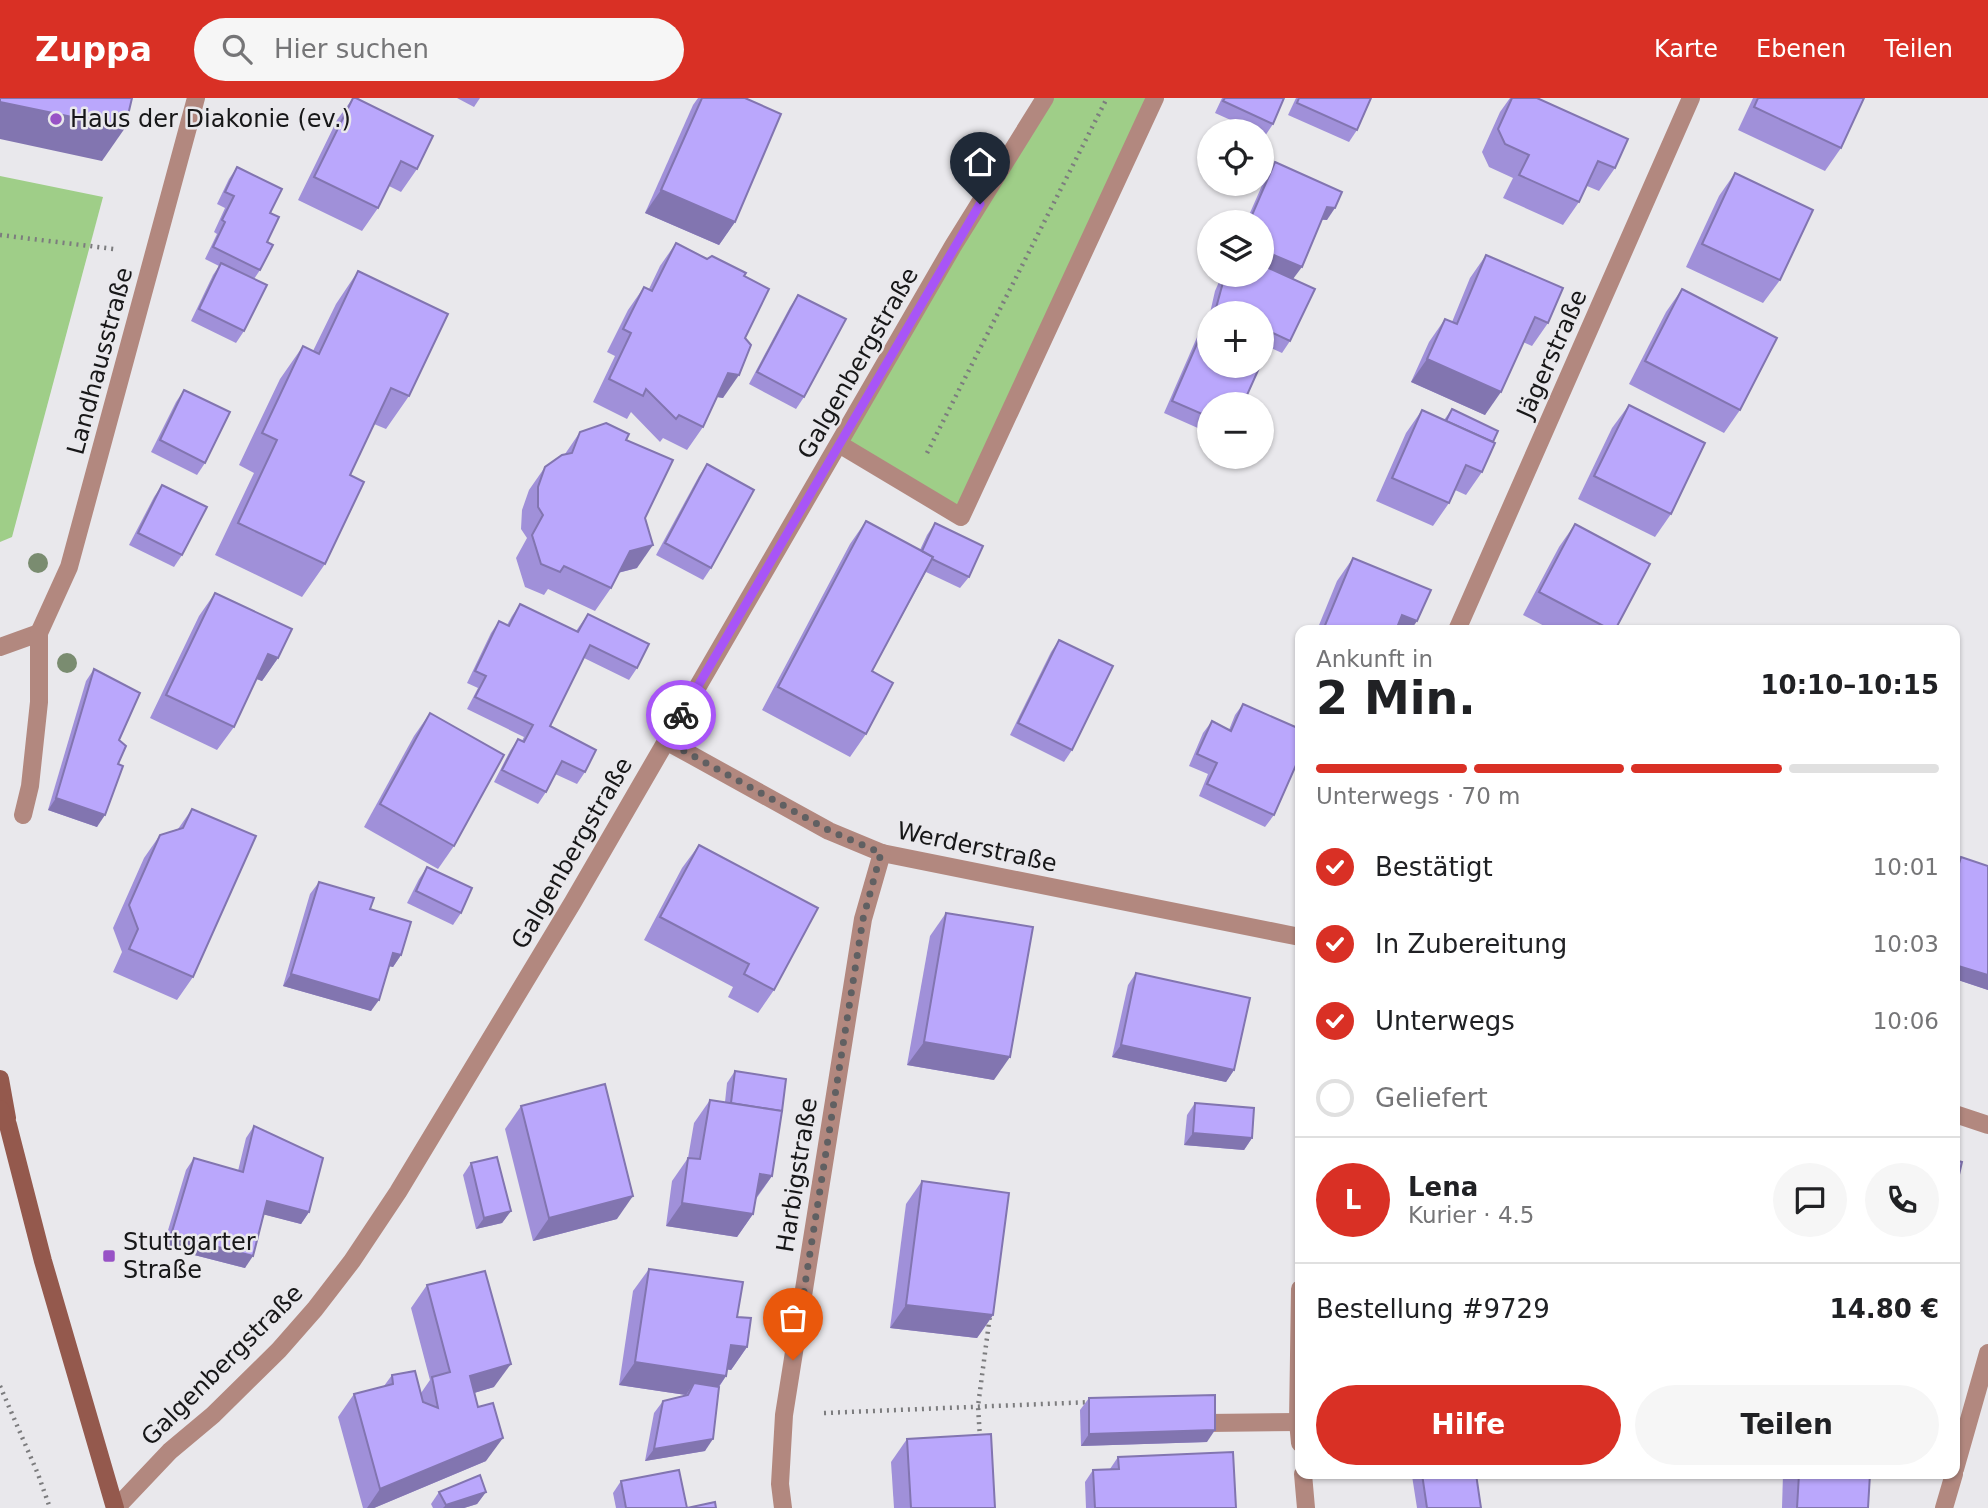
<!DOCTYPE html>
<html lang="de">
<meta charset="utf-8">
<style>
:root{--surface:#fff;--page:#f6f6f6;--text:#202124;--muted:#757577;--line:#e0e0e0;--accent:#d93025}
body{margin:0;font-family:"DejaVu Sans",sans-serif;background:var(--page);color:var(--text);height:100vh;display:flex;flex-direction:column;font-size:26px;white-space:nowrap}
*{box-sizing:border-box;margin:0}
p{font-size:23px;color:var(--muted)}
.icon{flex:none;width:38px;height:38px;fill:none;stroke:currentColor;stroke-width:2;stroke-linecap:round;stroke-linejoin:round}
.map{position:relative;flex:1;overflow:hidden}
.details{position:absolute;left:1295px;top:527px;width:665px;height:854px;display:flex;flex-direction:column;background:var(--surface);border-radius:14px;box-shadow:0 2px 5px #0004}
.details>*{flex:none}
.controls{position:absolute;left:1197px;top:21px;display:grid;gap:14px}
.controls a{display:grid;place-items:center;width:77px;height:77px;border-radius:50%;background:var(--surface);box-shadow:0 2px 5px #0004;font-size:35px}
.pin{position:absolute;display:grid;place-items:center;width:60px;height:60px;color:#fff;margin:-72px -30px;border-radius:50% 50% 50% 0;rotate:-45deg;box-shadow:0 0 7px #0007}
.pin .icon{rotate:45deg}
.courier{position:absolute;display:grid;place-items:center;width:70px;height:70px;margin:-35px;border:5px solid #a855f7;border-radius:50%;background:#fff;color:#222;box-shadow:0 2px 9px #0007}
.summary em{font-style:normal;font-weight:700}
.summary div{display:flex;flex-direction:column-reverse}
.summary{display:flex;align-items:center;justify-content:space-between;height:119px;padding:0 21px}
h1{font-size:46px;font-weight:700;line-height:52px}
.bar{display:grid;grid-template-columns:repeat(4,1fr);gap:10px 7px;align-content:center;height:84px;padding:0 21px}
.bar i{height:9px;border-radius:5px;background:var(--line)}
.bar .selected{background:var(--accent)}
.bar p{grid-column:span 4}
.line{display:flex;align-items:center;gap:18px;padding:0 21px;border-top:2px solid var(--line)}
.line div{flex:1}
.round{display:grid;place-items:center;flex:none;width:74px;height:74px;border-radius:37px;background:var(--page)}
ol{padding:0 21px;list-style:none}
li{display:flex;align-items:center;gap:21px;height:77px}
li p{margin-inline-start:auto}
li .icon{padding:7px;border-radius:50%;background:var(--accent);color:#fff;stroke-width:4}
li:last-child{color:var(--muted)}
li i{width:38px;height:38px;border:4px solid var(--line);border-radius:50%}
.primary-button{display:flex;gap:14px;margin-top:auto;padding:14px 21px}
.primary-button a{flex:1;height:80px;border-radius:42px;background:var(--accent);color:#fff;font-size:28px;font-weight:700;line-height:80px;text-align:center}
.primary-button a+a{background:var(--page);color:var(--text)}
header{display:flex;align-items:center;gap:42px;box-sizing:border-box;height:98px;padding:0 35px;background:var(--accent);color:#fff}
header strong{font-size:33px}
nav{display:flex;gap:38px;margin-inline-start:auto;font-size:24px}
.search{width:490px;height:63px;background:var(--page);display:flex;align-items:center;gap:18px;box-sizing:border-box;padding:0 24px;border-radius:38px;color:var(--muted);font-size:26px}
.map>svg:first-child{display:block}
.green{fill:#9fce88}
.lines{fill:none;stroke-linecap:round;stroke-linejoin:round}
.path{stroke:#7c7c7e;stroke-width:4.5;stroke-dasharray:2 5;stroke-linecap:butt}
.service{stroke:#b2887f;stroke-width:18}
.minor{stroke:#b2887f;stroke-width:18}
.secondary{stroke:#94594d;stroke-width:18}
.tree{fill:#7a8c70}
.wall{fill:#a090d9}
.shaded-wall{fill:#8275b0}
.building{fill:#baa7fc;stroke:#8275b0;stroke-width:2}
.done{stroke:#606062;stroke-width:7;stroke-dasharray:0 12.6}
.route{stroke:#a855f7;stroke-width:9}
.poi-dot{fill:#9852c6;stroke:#e9e8ec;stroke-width:2.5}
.labels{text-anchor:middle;stroke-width:5;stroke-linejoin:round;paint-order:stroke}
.poi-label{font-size:24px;fill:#171718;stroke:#e9e8ec;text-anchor:start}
.street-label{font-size:24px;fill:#171718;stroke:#e9e8ec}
</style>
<header>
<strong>Zuppa</strong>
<div class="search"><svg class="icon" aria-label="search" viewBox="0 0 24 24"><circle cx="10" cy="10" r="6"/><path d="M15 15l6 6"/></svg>Hier suchen</div>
<nav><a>Karte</a><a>Ebenen</a><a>Teilen</a></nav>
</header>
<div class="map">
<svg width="1988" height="1410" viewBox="0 0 1988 1410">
<rect width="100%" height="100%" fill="#e9e8ec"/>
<!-- green -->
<g class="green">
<polygon points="1045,0 1155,0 961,419 839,346"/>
<polygon points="0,78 103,99 12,439 0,444"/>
</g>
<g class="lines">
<!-- path -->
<g class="path">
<polyline points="0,137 114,151"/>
<polyline points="927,355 1107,0"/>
<polyline points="0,1288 38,1376 50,1410"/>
<polyline points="824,1315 1092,1304"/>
<polyline points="980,1340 978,1308 990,1217"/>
</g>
<!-- service -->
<g class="service">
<polyline points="839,346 961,419 1155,0"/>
<polyline points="1207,1325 1298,1324"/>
</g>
<!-- minor -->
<g class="minor">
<polyline points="1457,532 1691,0"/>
<polyline points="0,549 39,535"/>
<polyline points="666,643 829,733 882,755 1300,839"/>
<polyline points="23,717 30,688 39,604 39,535 69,469 196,0"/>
<polyline points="1955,1016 1988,1027"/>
<polyline points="1300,1191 1298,1324 1300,1345"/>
<polyline points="1955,1371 1988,1255"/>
<polyline points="1303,1376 1306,1410"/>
<polyline points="116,1410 170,1353 213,1317 279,1252 315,1211 352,1163 398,1094 573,804 953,148 1045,0"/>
<polyline points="783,1410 780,1386 784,1317 863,821 882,755"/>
<polyline points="1944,1410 1954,1376"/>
</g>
<!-- secondary -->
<g class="secondary">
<polyline points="0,981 7,1020"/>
<polyline points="0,1011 8,1027 43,1163 115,1410"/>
</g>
</g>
<!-- trees -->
<g class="tree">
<circle cx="38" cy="465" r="10"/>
<circle cx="67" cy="565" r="10"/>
</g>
<!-- wall -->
<g class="wall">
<polygon points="353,0 417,71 401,94 389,88 378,110 362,133 298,102 337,22"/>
<polygon points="457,0 480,0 474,9"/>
<polygon points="698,0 745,0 735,124 719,147 645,115 693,7"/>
<polygon points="1222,0 1284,0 1273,26 1265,38 1262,37 1262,33 1255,33 1215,15"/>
<polygon points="1296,0 1371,0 1357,32 1349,44 1288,17"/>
<polygon points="1510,0 1537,0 1615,70 1599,93 1587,88 1579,104 1563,127 1503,100 1513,80 1489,69 1482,54 1500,14"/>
<polygon points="1753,0 1864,0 1841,50 1825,73 1738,32"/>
<polygon points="1275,64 1327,122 1322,122 1293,181 1290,243 1282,255 1262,246 1262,215 1210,215 1215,193 1222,177 1262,177 1262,124 1246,124 1267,76"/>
<polygon points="237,69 270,115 267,144 260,172 254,181 244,233 236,245 191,223 213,177 219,168 205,161 217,136 214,134 225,110 217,106 229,81"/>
<polygon points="1735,75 1780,182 1763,205 1686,169 1719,98"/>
<polygon points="676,145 744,178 745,240 723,300 717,299 703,329 687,352 663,340 660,344 631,314 627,321 593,304 615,258 607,254 628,212 644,189 649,191 660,168"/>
<polygon points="1486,157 1548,225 1532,248 1523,244 1485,317 1411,284 1429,244 1445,221 1452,224 1470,180"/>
<polygon points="358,173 409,298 386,331 374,326 350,377 325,466 302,499 215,457 254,375 239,367 280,281 303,248 313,253 336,206"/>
<polygon points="1682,191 1740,312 1724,335 1629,286 1666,214"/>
<polygon points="798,197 804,299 796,311 749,286 790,209"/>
<polygon points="1206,225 1209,306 1209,335 1164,315 1198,237"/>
<polygon points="184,292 205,365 197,377 151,354 176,304"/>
<polygon points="1629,307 1671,416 1655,439 1578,401 1612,330"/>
<polygon points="1452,311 1493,344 1482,374 1466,397 1455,392 1449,405 1433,428 1376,403 1406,335 1422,312 1444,322"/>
<polygon points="580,334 626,342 645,420 637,470 618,475 611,490 595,513 548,491 544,497 525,489 516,460 527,440 521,431 522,412 529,392 545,369 565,356"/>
<polygon points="707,366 711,470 703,482 656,457 699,378"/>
<polygon points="162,387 182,457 174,469 129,447 154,399"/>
<polygon points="866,423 920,452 927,437 935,425 969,479 960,490 926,474 872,573 866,636 850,659 762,612 850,446"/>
<polygon points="1575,426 1615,532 1552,532 1523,517 1559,449"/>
<polygon points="1353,460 1411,532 1317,532 1337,483"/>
<polygon points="215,495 278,560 262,583 256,581 234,629 217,652 150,620 199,518"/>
<polygon points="520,506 576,533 588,516 637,570 629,582 584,560 550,628 585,674 577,686 555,676 546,694 538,706 494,684 510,653 518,641 522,643 524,639 467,611 478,590 467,585 491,535 499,523 507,527 512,518"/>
<polygon points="1059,542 1072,652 1064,664 1010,637 1051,554"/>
<polygon points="94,571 119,642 118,666 97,729 48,712 86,583"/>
<polygon points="1243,606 1274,717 1265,729 1199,698 1208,676 1189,668 1203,635 1212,623 1229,632 1235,617"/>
<polygon points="430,615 454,748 438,771 364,729 414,638"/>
<polygon points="192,711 193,879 177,902 113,874 122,854 113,830 144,760 160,737 178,731"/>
<polygon points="699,747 774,892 758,915 728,899 733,889 644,842 682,770"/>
<polygon points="1961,759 1988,768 1988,892 1955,881 1955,768"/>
<polygon points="427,769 461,815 453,827 407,805 419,781"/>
<polygon points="319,784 370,811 401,857 393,869 389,868 371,913 283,888 310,796"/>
<polygon points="946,815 994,982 907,967 930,838"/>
<polygon points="1136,875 1234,972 1226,984 1112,959 1128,887"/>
<polygon points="735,973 772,1078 756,1101 753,1116 737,1139 666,1128 672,1083 688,1060 694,1025 710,1002 725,1004 727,985"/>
<polygon points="1195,1005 1252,1040 1244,1052 1184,1047 1187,1017"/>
<polygon points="521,1008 617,1121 533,1143 505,1031"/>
<polygon points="254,1028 309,1114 301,1126 263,1116 245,1170 163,1149 186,1072 194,1060 238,1073 246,1040"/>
<polygon points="471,1065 511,1113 502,1125 476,1131 463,1077"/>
<polygon points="922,1083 993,1217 977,1240 890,1230 906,1106"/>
<polygon points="649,1171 737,1219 747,1249 731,1272 727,1271 726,1278 719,1289 705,1353 645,1363 654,1315 663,1303 686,1297 619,1287 633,1193"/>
<polygon points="427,1187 494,1289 474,1295 486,1363 374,1410 363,1410 338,1319 354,1296 384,1288 392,1277 421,1295 430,1282 411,1210"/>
<polygon points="1089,1300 1207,1344 1081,1348 1080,1312"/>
<polygon points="907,1341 995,1410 894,1410 891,1364"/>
<polygon points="1118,1359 1236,1410 1086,1410 1085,1384 1093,1372 1110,1371"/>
<polygon points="1414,1376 1476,1376 1481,1410 1417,1410 1412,1378"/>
<polygon points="1783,1376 1870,1376 1868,1410 1782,1410"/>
<polygon points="621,1383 687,1410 616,1410 613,1395"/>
<polygon points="439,1394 486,1394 477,1406 464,1410 433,1410 431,1406"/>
</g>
<!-- shaded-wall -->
<g class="shaded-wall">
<polygon points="0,4 125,30 102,63 0,41"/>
<polygon points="661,92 735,124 719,147 645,115"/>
<polygon points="1327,109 1335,110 1327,122 1319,121"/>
<polygon points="1262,152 1302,169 1293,181 1262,167"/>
<polygon points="1427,261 1501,294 1485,317 1411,284"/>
<polygon points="728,275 739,277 723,300 712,298"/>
<polygon points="653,447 637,470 613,476 630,453"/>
<polygon points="1402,517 1417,523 1411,532 1391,532"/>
<polygon points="268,556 278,560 262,583 252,579"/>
<polygon points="56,700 105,717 97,729 48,712"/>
<polygon points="393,855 401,857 393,869 384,867"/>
<polygon points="1955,867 1988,877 1988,892 1955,881"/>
<polygon points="291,876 379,902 371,913 283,888"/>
<polygon points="924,944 1010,959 994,982 907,967"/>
<polygon points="1121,947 1234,972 1226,984 1112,959"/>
<polygon points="1193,1035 1252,1040 1244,1052 1184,1047"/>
<polygon points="760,1076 772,1078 755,1101"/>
<polygon points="633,1098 617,1121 533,1143 549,1120"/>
<polygon points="267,1103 309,1114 301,1126 258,1115"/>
<polygon points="682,1105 753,1116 737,1139 666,1128"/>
<polygon points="511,1113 502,1125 476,1131 484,1120"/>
<polygon points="171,1137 253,1158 245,1170 163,1149"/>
<polygon points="906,1207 993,1217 977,1240 890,1230"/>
<polygon points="731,1247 747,1249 731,1272 715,1270"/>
<polygon points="635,1264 726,1278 710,1301 694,1285 686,1297 619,1287"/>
<polygon points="511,1266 494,1289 454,1301 470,1278"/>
<polygon points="1215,1332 1207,1344 1081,1348 1089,1336"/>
<polygon points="503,1340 486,1363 374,1410 367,1410 380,1391"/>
<polygon points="713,1341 705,1353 645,1363 654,1351"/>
<polygon points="486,1394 477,1406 464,1410 443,1410 446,1407"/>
</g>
<!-- building -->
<g class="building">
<polygon points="0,0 132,0 125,30 0,4"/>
<polygon points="353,0 356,0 433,38 417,71 401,63 378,110 314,79"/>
<polygon points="702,0 745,0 781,16 735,124 661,92"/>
<polygon points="1225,0 1284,0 1273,26 1223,3"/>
<polygon points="1299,0 1371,0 1357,32 1297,5"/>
<polygon points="1512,0 1537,0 1628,41 1615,70 1598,63 1579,104 1519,77 1529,57 1505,46 1498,31"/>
<polygon points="1758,0 1864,0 1841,50 1754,9"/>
<polygon points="1275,64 1342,94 1335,110 1327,109 1302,169 1262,152 1262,124 1249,124"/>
<polygon points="237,69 282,91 270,115 279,119 267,144 273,147 260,172 213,149 225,124 222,122 234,98 225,94"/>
<polygon points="1735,75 1813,112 1780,182 1702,146"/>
<polygon points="676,145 707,161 712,158 746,175 744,178 769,191 745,240 751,247 739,277 728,275 703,329 679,317 676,321 646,291 643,298 609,281 631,235 623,231 644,189 652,193"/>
<polygon points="1486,157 1563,190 1548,225 1535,219 1501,294 1427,261 1445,221 1457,226"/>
<polygon points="221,165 267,187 244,233 199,211"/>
<polygon points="1262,167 1315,191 1290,243 1262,230 1262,215 1228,215 1216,210 1225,177 1262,177"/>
<polygon points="358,173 448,216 409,298 391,290 350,377 364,384 325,466 238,425 277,342 262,335 303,248 319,256"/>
<polygon points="1682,191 1777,240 1740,312 1645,263"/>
<polygon points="798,197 846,221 804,299 757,274"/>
<polygon points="1206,225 1209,226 1209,268 1260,268 1243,306 1209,306 1209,319 1172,303"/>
<polygon points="1262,249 1267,252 1262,264"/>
<polygon points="184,292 230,314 205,365 160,342"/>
<polygon points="1629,307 1705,345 1671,416 1594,378"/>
<polygon points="1452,311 1498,333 1493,344 1446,323"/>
<polygon points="1422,312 1495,345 1482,374 1466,367 1449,405 1392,380"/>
<polygon points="606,325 629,336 626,342 673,362 645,420 653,447 630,453 611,490 564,468 560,474 541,466 532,437 543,417 538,409 538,389 545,369 562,357 572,355 580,334"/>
<polygon points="707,366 754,392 711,470 665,445"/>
<polygon points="162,387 207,409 182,457 138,435"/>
<polygon points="866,423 933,459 872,573 893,585 866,636 778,589"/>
<polygon points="935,425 983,448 969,479 932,461 933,459 922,453"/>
<polygon points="1575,426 1650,466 1615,532 1611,532 1539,494"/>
<polygon points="1353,460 1431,492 1417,523 1402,517 1396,532 1323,532"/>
<polygon points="215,495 292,531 278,560 268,556 234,629 166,597"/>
<polygon points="520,506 578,534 588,516 649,546 637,570 590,547 550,628 596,652 585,674 562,663 546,694 502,672 518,641 524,644 533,627 475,599 486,578 475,573 499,523 509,528"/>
<polygon points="1059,542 1113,568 1072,652 1018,625"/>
<polygon points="94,571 140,595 119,642 126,648 118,666 123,668 105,717 56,700"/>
<polygon points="1243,606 1300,631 1300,658 1274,717 1207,686 1217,665 1197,656 1212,623 1231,633"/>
<polygon points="430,615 504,657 454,748 380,706"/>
<polygon points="192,711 256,738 193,879 129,851 138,831 129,807 160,737 183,730"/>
<polygon points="699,747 818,810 774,892 744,876 749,866 660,819"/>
<polygon points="1961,759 1988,768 1988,877 1955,867 1955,779"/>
<polygon points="427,769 472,790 461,815 416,793"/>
<polygon points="319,784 374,800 370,811 411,824 401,857 393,855 379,902 291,876"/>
<polygon points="946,815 1033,829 1010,959 924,944"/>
<polygon points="1136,875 1250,900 1234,972 1121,947"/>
<polygon points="735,973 786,981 782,1013 731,1005"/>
<polygon points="605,986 633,1098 549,1120 521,1008"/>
<polygon points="710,1002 782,1013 772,1078 760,1076 753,1116 682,1105 688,1060 700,1061"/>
<polygon points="1195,1005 1254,1010 1252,1040 1193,1035"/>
<polygon points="254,1028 323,1060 309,1114 267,1103 253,1158 171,1137 194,1060 243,1074"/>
<polygon points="497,1059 511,1113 484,1120 471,1065"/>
<polygon points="1955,1062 1962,1064 1955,1094"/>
<polygon points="922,1083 1009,1095 993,1217 906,1207"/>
<polygon points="649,1171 743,1184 737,1219 751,1220 747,1249 731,1247 726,1278 635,1264"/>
<polygon points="485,1173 511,1266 470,1278 478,1309 493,1305 503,1340 380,1391 354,1296 393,1286 392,1277 415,1273 423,1304 438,1310 432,1279 450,1274 427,1187"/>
<polygon points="694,1285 719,1289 713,1341 654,1351 663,1303 688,1297"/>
<polygon points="1215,1297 1215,1332 1089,1336 1089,1300"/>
<polygon points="991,1336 995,1410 911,1410 907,1341"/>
<polygon points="1233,1354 1236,1410 1095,1410 1093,1372 1119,1371 1118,1359"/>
<polygon points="679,1372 687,1410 626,1410 621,1383"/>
<polygon points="1422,1376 1476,1376 1481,1410 1427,1410"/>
<polygon points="1799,1376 1870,1376 1868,1410 1797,1410"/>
<polygon points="480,1377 486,1394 446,1407 439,1394"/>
<polygon points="715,1404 716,1410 687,1410"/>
</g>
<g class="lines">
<!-- done -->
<polyline class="done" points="681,617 666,643 830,733 881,755 863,821 793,1262"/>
<!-- route -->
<polyline class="route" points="681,617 980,106"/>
</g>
<!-- markers -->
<g class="poi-dot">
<circle cx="56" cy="21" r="7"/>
<rect x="102" y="1151" width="14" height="14" rx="3.5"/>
</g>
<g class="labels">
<!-- poi labels -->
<g class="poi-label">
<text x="70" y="29">Haus der Diakonie (ev.)</text>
<text x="123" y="1152">Stuttgarter<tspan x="123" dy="28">Straße</tspan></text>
</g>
<!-- street labels -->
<g class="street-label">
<text transform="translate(1552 256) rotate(-66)" y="8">Jägerstraße</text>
<text transform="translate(100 263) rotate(-75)" y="8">Landhausstraße</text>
<text transform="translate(858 265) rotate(-60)" y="8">Galgenbergstraße</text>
<text transform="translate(977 749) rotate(12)" y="8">Werderstraße</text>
<text transform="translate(572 755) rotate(-60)" y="8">Galgenbergstraße</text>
<text transform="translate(797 1077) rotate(-81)" y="8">Harbigstraße</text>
<text transform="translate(222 1267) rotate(-45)" y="8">Galgenbergstraße</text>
</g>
</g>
</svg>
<div class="controls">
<a><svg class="icon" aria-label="locate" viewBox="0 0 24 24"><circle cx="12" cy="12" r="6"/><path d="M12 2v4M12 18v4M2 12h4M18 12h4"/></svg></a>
<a><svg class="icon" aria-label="layers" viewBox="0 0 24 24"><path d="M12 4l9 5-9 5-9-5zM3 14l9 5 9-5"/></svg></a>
<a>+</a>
<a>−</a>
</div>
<div class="pin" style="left:793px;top:1262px;background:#ea580c"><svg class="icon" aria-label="bag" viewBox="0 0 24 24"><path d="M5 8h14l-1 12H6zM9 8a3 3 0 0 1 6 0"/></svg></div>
<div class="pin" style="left:980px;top:106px;background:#1f2937"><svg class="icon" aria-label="home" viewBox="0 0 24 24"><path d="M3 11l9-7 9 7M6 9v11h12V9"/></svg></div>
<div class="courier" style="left:681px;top:617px"><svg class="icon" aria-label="bike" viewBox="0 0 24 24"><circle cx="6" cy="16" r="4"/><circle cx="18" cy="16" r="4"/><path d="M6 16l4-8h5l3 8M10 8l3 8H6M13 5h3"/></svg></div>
<section class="details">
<div class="summary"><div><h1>2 Min.</h1><p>Ankunft in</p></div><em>10:10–10:15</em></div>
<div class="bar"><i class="selected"></i><i class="selected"></i><i class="selected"></i><i></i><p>Unterwegs · 70 m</p></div>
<ol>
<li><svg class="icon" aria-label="check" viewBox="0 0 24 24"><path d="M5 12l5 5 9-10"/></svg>Bestätigt<p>10:01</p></li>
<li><svg class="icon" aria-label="check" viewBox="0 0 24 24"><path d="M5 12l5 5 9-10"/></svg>In Zubereitung<p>10:03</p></li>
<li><svg class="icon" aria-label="check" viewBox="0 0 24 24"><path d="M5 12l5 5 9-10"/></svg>Unterwegs<p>10:06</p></li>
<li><i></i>Geliefert</li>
</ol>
<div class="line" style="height:126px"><b class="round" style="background:var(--accent);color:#fff">L</b><div><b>Lena</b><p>Kurier · 4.5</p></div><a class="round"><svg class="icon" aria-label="chat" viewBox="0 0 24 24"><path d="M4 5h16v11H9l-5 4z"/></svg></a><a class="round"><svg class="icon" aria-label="phone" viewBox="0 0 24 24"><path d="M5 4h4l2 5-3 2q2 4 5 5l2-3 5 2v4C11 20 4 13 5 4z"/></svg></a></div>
<div class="line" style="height:91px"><div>Bestellung #9729</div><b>14.80 €</b></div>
<div class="primary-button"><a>Hilfe</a><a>Teilen</a></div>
</section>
</div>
